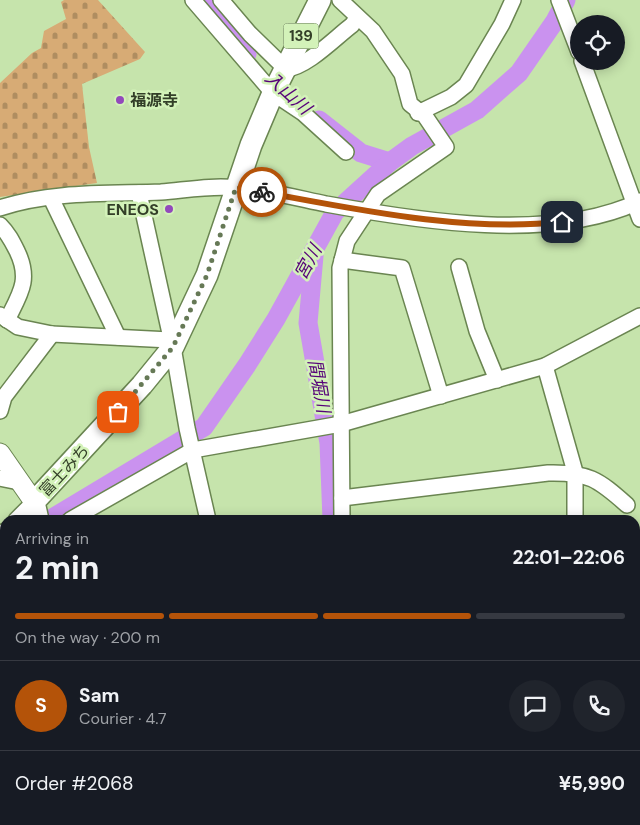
<!DOCTYPE html>
<meta charset="utf-8">
<style>
:root{--surface:#171b24;--page:#20242c;--text:#f1f3f6;--muted:#9ea1a6;--line:#363941;--accent:#b45309}
body{margin:0;font-family:"DM Sans","Noto Sans JP",sans-serif;background:var(--page);color:var(--text);height:100vh;display:flex;flex-direction:column;font-size:19px;white-space:nowrap}
*{box-sizing:border-box;margin:0}
p{font-size:16px;color:var(--muted)}
.icon{flex:none;width:28px;height:28px;fill:none;stroke:currentColor;stroke-width:2;stroke-linecap:round;stroke-linejoin:round}
.map{position:relative;flex:1;overflow:hidden}
.side{position:absolute;left:0px;top:515px;width:640px;height:310px;display:flex;flex-direction:column;background:var(--surface);border-radius:15px 15px 0 0;box-shadow:0 2px 12px #0003}
.side>*{flex:none}
.tools{position:absolute;left:570px;top:15px;display:grid;gap:10px}
.tools a{display:grid;place-items:center;width:55px;height:55px;border-radius:50%;background:var(--surface);box-shadow:0 2px 12px #0003;font-size:25px}
.pin{position:absolute;display:grid;place-items:center;width:42px;height:42px;color:#fff;margin:-21px;border-radius:10px;box-shadow:0 2px 8px #0006}
.courier{position:absolute;display:grid;place-items:center;width:50px;height:50px;margin:-25px;border:4px solid #b45309;border-radius:50%;background:#fff;color:#222;box-shadow:0 1px 6px #0007}
.head em{font-style:normal;font-weight:700}
.head div{display:flex;flex-direction:column-reverse}
.head{display:flex;align-items:center;justify-content:space-between;height:85px;padding:0 15px}
h1{font-size:32px;font-weight:700;line-height:38px}
.bar{display:grid;grid-template-columns:repeat(4,1fr);gap:8px 5px;align-content:center;height:60px;padding:0 15px}
.bar i{height:6px;border-radius:4px;background:var(--line)}
.bar .on{background:var(--accent)}
.bar p{grid-column:span 4}
.line{display:flex;align-items:center;gap:12px;padding:0 15px;border-top:1px solid var(--line)}
.line div{flex:1}
.round{display:grid;place-items:center;flex:none;width:52px;height:52px;border-radius:26px;background:var(--page)}
.map>svg:first-child{display:block}
.cemetery{fill:url(#cemetery-stones)}
.lines{fill:none;stroke-linecap:round;stroke-linejoin:round}
.river{stroke:#ca92ef;stroke-width:19}
.minor-casing{stroke:#6a8551;stroke-width:18}
.major-casing{stroke:#6a8551;stroke-width:21}
.highway-casing{stroke:#6a8551;stroke-width:24}
.minor{stroke:#fff;stroke-width:15}
.major{stroke:#fff;stroke-width:19}
.highway{stroke:#fff;stroke-width:21}
.done{stroke:#667956;stroke-width:5;stroke-dasharray:0 9}
.route{stroke:#b45309;stroke-width:6}
.poi-dot{fill:#9249bb;stroke:#d3f2b9;stroke-width:2}
.labels{text-anchor:middle;stroke-width:5;stroke-linejoin:round;paint-order:stroke}
.shield{fill:#d3f2b9;stroke:#637554;stroke-width:1}
.shield-label{font-size:15px;font-weight:bold;fill:#333f28}
.poi-label{font-size:16px;font-weight:bold;fill:#333f28;stroke:#d3f2b9;text-anchor:start}
.street-label{font-size:16px;fill:#333f28;stroke:#d3f2b9}
.water-label{font-size:18px;font-style:italic;fill:#560279;stroke:#d3f2b9}
</style>
<div class="map">
<svg width="640" height="825" viewBox="0 0 640 825">
<defs>
<pattern id="cemetery-stones" width="16" height="16" patternUnits="userSpaceOnUse" patternTransform="scale(1.25)"><rect width="16" height="16" fill="#d7ab75"/><path d="M2 7V4a2 2 0 0 1 4 0v3zM10 15v-3a2 2 0 0 1 4 0v3z" fill="#af8d60"/></pattern>
</defs>
<rect width="100%" height="100%" fill="#c6e4ac"/>
<!-- cemetery -->
<polygon class="cemetery" points="64,0 98,0 145,52 140,59 82,84 89,147 97,183 0,197 0,83 32,53 41,48 44,31 66,19 61,2"/>
<g class="lines">
<!-- river -->
<g class="river">
<polyline points="208,0 247,54"/>
<polyline points="319,120 361,153 390,162"/>
<polyline points="314,256 308,323 329,443 332,520"/>
<polyline points="49,520 204,427 247,365 276,319 335,212 390,162 412,146 477,110 519,73 555,21 566,0"/>
<polyline points="366,825 366,820"/>
</g>
<defs>
<g id="minor">
<polyline points="193,0 273,93 303,113 346,152"/>
<path d="M 221,0 L 250,34 L 286,69 C 306,68 336,37 352,25 L 357,18"/>
<polyline points="340,0 373,31 402,74 410,104 425,116 446,147 378,194 347,241 340,268 342,520"/>
<polyline points="559,0 579,52"/>
<polyline points="582,61 640,219"/>
<polyline points="418,113 451,97 466,85 502,24 513,0"/>
<polyline points="139,193 173,347 187,428 208,520"/>
<polyline points="51,198 118,337"/>
<path d="M 0,208 C 51,191 109,194 161,192 C 186,190 213,185 237,188 C 267,190 297,198 326,204 C 419,221 552,243 640,201"/>
<path d="M 0,225 C 8,233 12,241 17,251 C 31,280 20,294 7,320"/>
<polyline points="342,260 402,268 441,396"/>
<polyline points="459,267 477,331 497,380"/>
<polyline points="0,315 18,327 52,334 170,340"/>
<polyline points="545,366 575,472 575,520"/>
<polyline points="0,411 4,397 52,334"/>
<polyline points="0,478 19,482"/>
<path d="M 342,498 L 548,473 C 588,472 598,479 627,505"/>
<polyline points="16,520 34,502"/>
<polyline points="70,520 193,450 341,424 545,366 640,316"/>
<polyline points="0,537 5,531"/>
<polyline points="0,575 5,570"/>
<polyline points="0,648 5,638"/>
<polyline points="0,700 5,702"/>
<polyline points="0,768 5,766"/>
<polyline points="286,820 287,825"/>
<polyline points="583,820 583,825"/>
<polyline points="204,825 205,820"/>
<polyline points="459,825 459,820"/>
</g>
<g id="major">
<polyline points="0,453 34,502"/>
<polyline points="635,696 640,695"/>
</g>
<g id="highway">
<polyline points="38,520 34,502 142,385 173,347 207,275 251,145 273,93 320,0"/>
<polyline points="99,820 100,825"/>
</g>
</defs>
<!-- minor casing -->
<use href="#minor" class="minor-casing"/>
<!-- major casing -->
<use href="#major" class="major-casing"/>
<!-- highway casing -->
<use href="#highway" class="highway-casing"/>
<!-- minor -->
<use href="#minor" class="minor"/>
<!-- major -->
<use href="#major" class="major"/>
<!-- highway -->
<use href="#highway" class="highway"/>
</g>
<g class="lines">
<!-- done -->
<polyline class="done" points="118,412 173,347 207,275 236,187 262,192"/>
<!-- route -->
<path class="route" d="M 262,192 C 360,210 462,232 562,222"/>
</g>
<!-- markers -->
<g class="poi-dot">
<circle cx="120" cy="100" r="5"/>
<circle cx="169" cy="209" r="5"/>
</g>
<g class="labels">
<!-- shield labels -->
<rect class="shield" x="283.5" y="23.5" width="35" height="25" rx="4"/>
<g class="shield-label">
<text x="301" y="41">139</text>
</g>
<!-- poi labels -->
<g class="poi-label">
<text x="130" y="106">福源寺</text>
<text x="159" y="215" text-anchor="end">ENEOS</text>
</g>
<!-- street labels -->
<g class="street-label">
<text transform="translate(64 470) rotate(-47)" y="6">富士みち</text>
</g>
<!-- water labels -->
<g class="water-label">
<text transform="translate(288 93) rotate(42)" y="6">入山川</text>
<text transform="translate(308 262) rotate(-61)" y="6">宮川</text>
<text transform="translate(319 386) rotate(80)" y="6">間堀川</text>
</g>
</g>
</svg>
<div class="tools">
<a><svg class="icon" aria-label="locate" viewBox="0 0 24 24"><circle cx="12" cy="12" r="6"/><path d="M12 2v4M12 18v4M2 12h4M18 12h4"/></svg></a>
</div>
<div class="pin" style="left:118px;top:412px;background:#ea580c"><svg class="icon" aria-label="bag" viewBox="0 0 24 24"><path d="M5 8h14l-1 12H6zM9 8a3 3 0 0 1 6 0"/></svg></div>
<div class="pin" style="left:562px;top:222px;background:#1f2937"><svg class="icon" aria-label="home" viewBox="0 0 24 24"><path d="M3 11l9-7 9 7M6 9v11h12V9"/></svg></div>
<div class="courier" style="left:262px;top:192px"><svg class="icon" aria-label="bike" viewBox="0 0 24 24"><circle cx="6" cy="16" r="4"/><circle cx="18" cy="16" r="4"/><path d="M6 16l4-8h5l3 8M10 8l3 8H6M13 5h3"/></svg></div>
<section class="side">
<div class="head"><div><h1>2 min</h1><p>Arriving in</p></div><em>22:01–22:06</em></div>
<div class="bar"><i class="on"></i><i class="on"></i><i class="on"></i><i></i><p>On the way · 200 m</p></div>
<div class="line" style="height:90px"><b class="round" style="background:var(--accent);color:#fff">S</b><div><b>Sam</b><p>Courier · 4.7</p></div><a class="round"><svg class="icon" aria-label="chat" viewBox="0 0 24 24"><path d="M4 5h16v11H9l-5 4z"/></svg></a><a class="round"><svg class="icon" aria-label="phone" viewBox="0 0 24 24"><path d="M5 4h4l2 5-3 2q2 4 5 5l2-3 5 2v4C11 20 4 13 5 4z"/></svg></a></div>
<div class="line" style="height:65px"><div>Order #2068</div><b>¥5,990</b></div>
</section>
</div>
